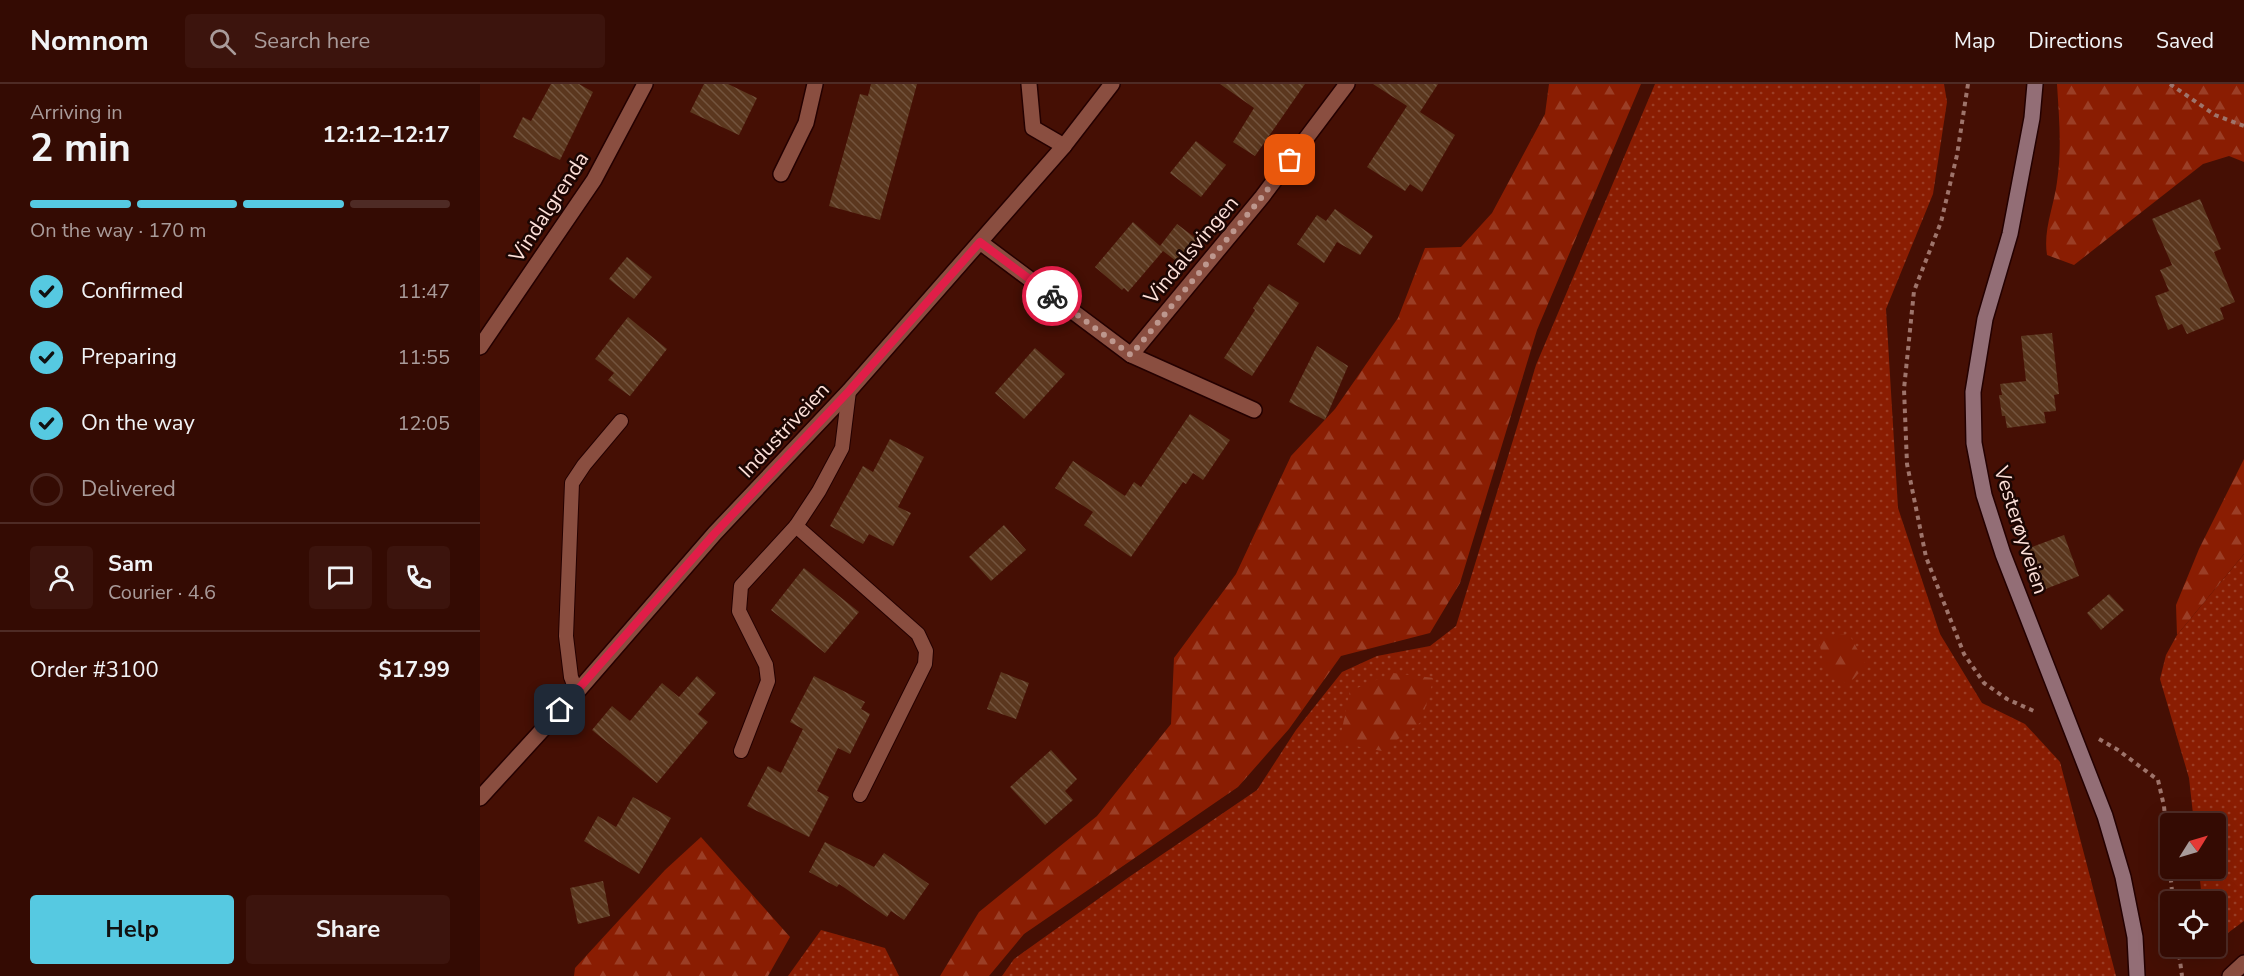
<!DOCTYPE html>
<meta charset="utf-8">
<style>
:root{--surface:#340b03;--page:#3c140d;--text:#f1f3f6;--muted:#a99b9a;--line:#4e2b25;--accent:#56c9e1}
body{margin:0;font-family:"Nunito Sans",sans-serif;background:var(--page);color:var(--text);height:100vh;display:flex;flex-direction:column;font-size:22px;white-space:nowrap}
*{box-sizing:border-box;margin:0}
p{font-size:20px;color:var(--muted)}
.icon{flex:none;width:33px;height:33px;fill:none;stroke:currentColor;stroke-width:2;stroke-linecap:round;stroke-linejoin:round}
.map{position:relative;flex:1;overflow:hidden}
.sheet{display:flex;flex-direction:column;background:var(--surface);width:480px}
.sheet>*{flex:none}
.needle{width:39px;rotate:53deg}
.fabs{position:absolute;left:1680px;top:729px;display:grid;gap:12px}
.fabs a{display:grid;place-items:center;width:66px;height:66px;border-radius:6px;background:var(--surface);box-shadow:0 6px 24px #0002,0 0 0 2px var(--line);font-size:30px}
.pin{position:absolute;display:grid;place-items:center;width:51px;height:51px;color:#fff;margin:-26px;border-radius:12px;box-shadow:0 3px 9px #0006}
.courier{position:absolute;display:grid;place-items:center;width:60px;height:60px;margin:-30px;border:4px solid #e11d48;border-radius:50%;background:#fff;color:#222;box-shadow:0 2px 8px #0007}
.overview em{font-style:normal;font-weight:700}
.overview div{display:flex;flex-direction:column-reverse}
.overview{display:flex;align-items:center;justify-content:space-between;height:102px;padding:0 30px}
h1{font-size:39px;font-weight:700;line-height:45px}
.bar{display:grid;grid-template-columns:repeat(4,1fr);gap:9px 6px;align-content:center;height:72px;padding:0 30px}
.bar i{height:8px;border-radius:4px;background:var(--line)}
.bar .selected{background:var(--accent)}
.bar p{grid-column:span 4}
.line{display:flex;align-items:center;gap:15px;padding:0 30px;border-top:2px solid var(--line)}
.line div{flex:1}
.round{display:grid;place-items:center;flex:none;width:63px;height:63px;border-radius:6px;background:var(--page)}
ol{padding:0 30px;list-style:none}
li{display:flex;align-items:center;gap:18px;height:66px}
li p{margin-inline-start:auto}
li .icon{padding:6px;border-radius:50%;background:var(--accent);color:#111;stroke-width:4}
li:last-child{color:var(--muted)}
li i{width:33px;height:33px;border:3px solid var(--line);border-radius:50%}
.primary-button{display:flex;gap:12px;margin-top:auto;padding:12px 30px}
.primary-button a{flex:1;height:69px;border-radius:6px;background:var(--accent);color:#111;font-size:24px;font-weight:700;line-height:69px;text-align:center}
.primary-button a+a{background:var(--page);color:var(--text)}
header{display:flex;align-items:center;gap:36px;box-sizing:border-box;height:84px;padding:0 30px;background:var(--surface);border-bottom:2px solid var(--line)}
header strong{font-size:28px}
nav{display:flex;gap:33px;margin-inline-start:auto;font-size:21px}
.search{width:420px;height:54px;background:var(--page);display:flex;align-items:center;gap:15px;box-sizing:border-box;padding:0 21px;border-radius:6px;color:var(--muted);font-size:22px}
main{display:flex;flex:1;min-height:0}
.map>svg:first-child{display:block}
.grass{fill:url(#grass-dots)}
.forest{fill:url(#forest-firs)}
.building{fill:url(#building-back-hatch)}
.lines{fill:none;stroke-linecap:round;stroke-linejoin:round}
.service-casing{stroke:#240000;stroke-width:16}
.minor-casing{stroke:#240000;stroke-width:18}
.secondary-casing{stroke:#240000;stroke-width:18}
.path{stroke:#9e746b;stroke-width:4;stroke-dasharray:4.5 4.5;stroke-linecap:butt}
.service{stroke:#8a4e40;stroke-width:14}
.minor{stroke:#8a4e40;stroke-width:15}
.secondary{stroke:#936e76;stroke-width:15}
.done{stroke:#bd978e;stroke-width:6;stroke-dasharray:0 10.8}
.route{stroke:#e11d48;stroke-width:8}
.labels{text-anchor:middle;stroke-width:5;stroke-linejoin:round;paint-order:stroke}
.street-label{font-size:21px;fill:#fde0d9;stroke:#1c0603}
</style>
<header>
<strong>Nomnom</strong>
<div class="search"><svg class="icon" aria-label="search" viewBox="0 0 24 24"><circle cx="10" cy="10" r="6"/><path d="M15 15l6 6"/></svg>Search here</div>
<nav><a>Map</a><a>Directions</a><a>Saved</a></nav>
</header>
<main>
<section class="sheet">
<div class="overview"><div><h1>2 min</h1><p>Arriving in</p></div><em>12:12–12:17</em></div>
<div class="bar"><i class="selected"></i><i class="selected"></i><i class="selected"></i><i></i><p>On the way · 170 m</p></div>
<ol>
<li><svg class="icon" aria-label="check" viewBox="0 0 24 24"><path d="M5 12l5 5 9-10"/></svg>Confirmed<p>11:47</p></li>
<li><svg class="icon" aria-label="check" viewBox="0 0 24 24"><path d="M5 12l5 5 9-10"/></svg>Preparing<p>11:55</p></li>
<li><svg class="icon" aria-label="check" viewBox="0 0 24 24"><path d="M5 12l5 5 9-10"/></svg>On the way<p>12:05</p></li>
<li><i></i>Delivered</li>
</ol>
<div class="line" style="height:108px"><a class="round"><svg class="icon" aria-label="person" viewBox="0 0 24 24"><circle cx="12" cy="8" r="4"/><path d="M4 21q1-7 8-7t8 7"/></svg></a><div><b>Sam</b><p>Courier · 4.6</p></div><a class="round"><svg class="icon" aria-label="chat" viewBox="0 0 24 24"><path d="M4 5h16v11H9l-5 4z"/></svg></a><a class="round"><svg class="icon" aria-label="phone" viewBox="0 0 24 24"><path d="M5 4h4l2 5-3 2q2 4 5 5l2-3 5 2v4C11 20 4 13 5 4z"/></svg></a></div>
<div class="line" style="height:78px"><div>Order #3100</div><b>$17.99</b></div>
<div class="primary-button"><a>Help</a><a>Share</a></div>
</section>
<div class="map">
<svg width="1764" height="892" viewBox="0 0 1764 892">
<defs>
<pattern id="grass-dots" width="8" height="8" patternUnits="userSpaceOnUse" patternTransform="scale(1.5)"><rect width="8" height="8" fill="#8a1d02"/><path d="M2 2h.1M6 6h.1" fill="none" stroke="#9b3e26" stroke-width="1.8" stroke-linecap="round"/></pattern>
<pattern id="forest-firs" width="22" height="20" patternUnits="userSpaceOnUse" patternTransform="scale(1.5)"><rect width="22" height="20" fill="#8a1d02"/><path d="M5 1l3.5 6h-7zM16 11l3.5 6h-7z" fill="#9b3e26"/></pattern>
<pattern id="building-back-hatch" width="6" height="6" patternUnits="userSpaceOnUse" patternTransform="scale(1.5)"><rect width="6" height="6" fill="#5b371e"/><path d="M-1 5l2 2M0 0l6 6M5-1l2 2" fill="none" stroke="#73543e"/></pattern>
</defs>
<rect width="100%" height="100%" fill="#450f04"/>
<!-- grass -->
<g class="grass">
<polygon points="1175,0 1464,0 1467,18 1453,110 1406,225 1418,424 1460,550 1502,619 1545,640 1580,678 1636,892 522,892 534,875 649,793 777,706 816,646 862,588 897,572 950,562 976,542 1056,281"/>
<polygon points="1764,470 1764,837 1737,857 1736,818 1722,817 1719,785 1736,784 1736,740 1714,739 1709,694 1680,595 1686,571 1697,551"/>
<polygon points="341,846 405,864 419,892 308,892"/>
</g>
<!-- forest -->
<g class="forest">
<polygon points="1069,0 1161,0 1057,246 980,499 950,549 861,572 809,645 758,703 544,850 509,892 460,892 499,828 617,732 691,640 694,574 756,490 811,372 855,325 918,234 945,164 981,163 1012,129 1065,30"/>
<path d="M 1577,0 L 1764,0 L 1764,78 L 1749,72 L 1723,80 L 1594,181 L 1567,171 C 1563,146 1574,122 1577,98 C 1582,65 1579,33 1577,0 Z"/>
<polygon points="1764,375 1764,470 1697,551 1696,521 1719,465"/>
<polygon points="1369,550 1386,581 1368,601 1345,585 1338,553"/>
<polygon points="913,589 954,594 941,638 902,667 859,659 870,607"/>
<polygon points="221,753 310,853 288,892 94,892 95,884 185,786"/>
</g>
<!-- building -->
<g class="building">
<polygon points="71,0 99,0 113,8 80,76 33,53 43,33 51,37"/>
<polygon points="224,0 248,0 277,14 259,51 210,28"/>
<polygon points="391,0 437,0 400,136 349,122 380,10 388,12"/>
<polygon points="740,0 825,0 775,72 753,58 774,24"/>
<polygon points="893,0 958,0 940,28 975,51 942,108 930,100 925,107 887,83 927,22"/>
<polygon points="716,57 746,81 721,113 690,89"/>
<polygon points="1720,115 1741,165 1734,168 1755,218 1740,224 1744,235 1707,250 1702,240 1688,246 1675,212 1689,207 1680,186 1692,181 1672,135"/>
<polygon points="855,125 893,152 880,171 857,158 844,179 817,160 837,131 846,137"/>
<polygon points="653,138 680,162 697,140 718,156 700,180 683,167 648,208 644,204 642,206 615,183"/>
<polygon points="147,173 172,193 154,215 129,195"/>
<polygon points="789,200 819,219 772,292 744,274 775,226 773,224"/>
<polygon points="148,233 187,265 150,312 128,296 134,289 115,275"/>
<polygon points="1572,249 1579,310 1574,311 1576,327 1564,328 1566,339 1527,344 1525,332 1522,332 1519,311 1522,311 1520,300 1546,297 1541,252"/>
<polygon points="837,262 868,282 845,336 809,318"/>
<polygon points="555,264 585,290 544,335 515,309"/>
<polygon points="710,330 750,356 723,396 713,389 706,400 703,398 651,473 604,441 613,428 575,404 593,377 645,412 654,398 661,403"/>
<polygon points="410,355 444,373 418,423 431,429 413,462 389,450 383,460 350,442 383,382 393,388"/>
<polygon points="524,441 546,466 511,497 489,473"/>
<polygon points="1584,451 1599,492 1563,506 1547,465"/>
<polygon points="324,484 379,528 345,569 291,526"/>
<polygon points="1629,510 1644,526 1621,546 1607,529"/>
<polygon points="521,588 549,599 536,635 507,625"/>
<polygon points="217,592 236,609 218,630 228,638 177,699 112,646 132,622 150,637 182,599 199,613"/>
<polygon points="334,592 385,618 381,625 390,630 370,670 358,664 337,707 349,713 329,753 267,722 288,682 301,689 323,645 310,638"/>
<polygon points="571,666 597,695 585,707 593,716 565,741 530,703"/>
<polygon points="153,713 191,734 159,790 104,757 118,732 136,743"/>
<polygon points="345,758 394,783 404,769 449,800 424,836 411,827 407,833 359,800 357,803 329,788"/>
<polygon points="123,797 130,832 98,840 90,804"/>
</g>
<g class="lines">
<defs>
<g id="service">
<polyline points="316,442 438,550 446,567 445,580 380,711"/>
<polyline points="97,608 91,593 86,552 92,399 104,381 141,337"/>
<polyline points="261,667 288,597 286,581 259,527 261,502 316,442 339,407 362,364 369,307"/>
</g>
<g id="minor">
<polyline points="549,0 553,44 584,62"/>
<polyline points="301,90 326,39 335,0"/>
<polyline points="500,158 651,271 774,326"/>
<polyline points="0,263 114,96 165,0"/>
<polyline points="651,271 782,113 867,0"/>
<polyline points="0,714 97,608 235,449 369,307 584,62 632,0"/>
<polyline points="1750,892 1764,879"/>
</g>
<polyline id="secondary" points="1555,0 1552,34 1530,150 1505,235 1493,308 1494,359 1504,411 1523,470 1625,732 1643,793 1655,853 1657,892"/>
</defs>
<!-- service casing -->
<use href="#service" class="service-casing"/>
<!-- minor casing -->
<use href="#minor" class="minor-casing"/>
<!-- secondary casing -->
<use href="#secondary" class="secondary-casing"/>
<!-- path -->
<g class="path">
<polyline points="1488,0 1477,71 1461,138 1434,207 1424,305 1427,380 1446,473 1484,570 1504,599 1527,615 1556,628"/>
<polyline points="1690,0 1735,31 1764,42"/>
<polyline points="1619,655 1638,666 1678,696 1684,722 1693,818"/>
<polyline points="1698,862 1702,892"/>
</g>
<!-- service -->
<use href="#service" class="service"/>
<!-- minor -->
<use href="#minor" class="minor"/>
<!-- secondary -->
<use href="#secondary" class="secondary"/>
</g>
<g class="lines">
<!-- done -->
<polyline class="done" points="572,212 651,271 782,113 810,76"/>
<!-- route -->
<polyline class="route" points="80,626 235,449 369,307 500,158 572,212"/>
</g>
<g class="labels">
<!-- street labels -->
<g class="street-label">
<text transform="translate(69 123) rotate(-57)" y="7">Vindalgrenda</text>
<text transform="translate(711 166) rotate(-50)" y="7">Vindalsvingen</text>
<text transform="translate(304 346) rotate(-47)" y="7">Industriveien</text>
<text transform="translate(1541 446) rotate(72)" y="7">Vesterøyveien</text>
</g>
</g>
</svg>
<div class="fabs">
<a><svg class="needle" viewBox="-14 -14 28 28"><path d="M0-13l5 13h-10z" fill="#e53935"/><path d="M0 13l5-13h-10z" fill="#a99b9a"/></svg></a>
<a><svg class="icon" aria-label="locate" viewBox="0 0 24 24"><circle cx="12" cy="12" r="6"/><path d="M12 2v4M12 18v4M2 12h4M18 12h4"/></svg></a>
</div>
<div class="pin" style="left:810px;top:76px;background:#ea580c"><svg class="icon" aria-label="bag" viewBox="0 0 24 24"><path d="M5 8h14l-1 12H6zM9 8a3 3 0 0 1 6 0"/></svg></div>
<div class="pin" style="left:80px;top:626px;background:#1f2937"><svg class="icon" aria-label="home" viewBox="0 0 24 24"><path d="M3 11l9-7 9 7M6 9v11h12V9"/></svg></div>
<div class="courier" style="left:572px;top:212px"><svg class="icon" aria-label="bike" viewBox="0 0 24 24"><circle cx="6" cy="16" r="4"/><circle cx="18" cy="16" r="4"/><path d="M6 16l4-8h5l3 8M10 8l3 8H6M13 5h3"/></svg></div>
</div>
</main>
